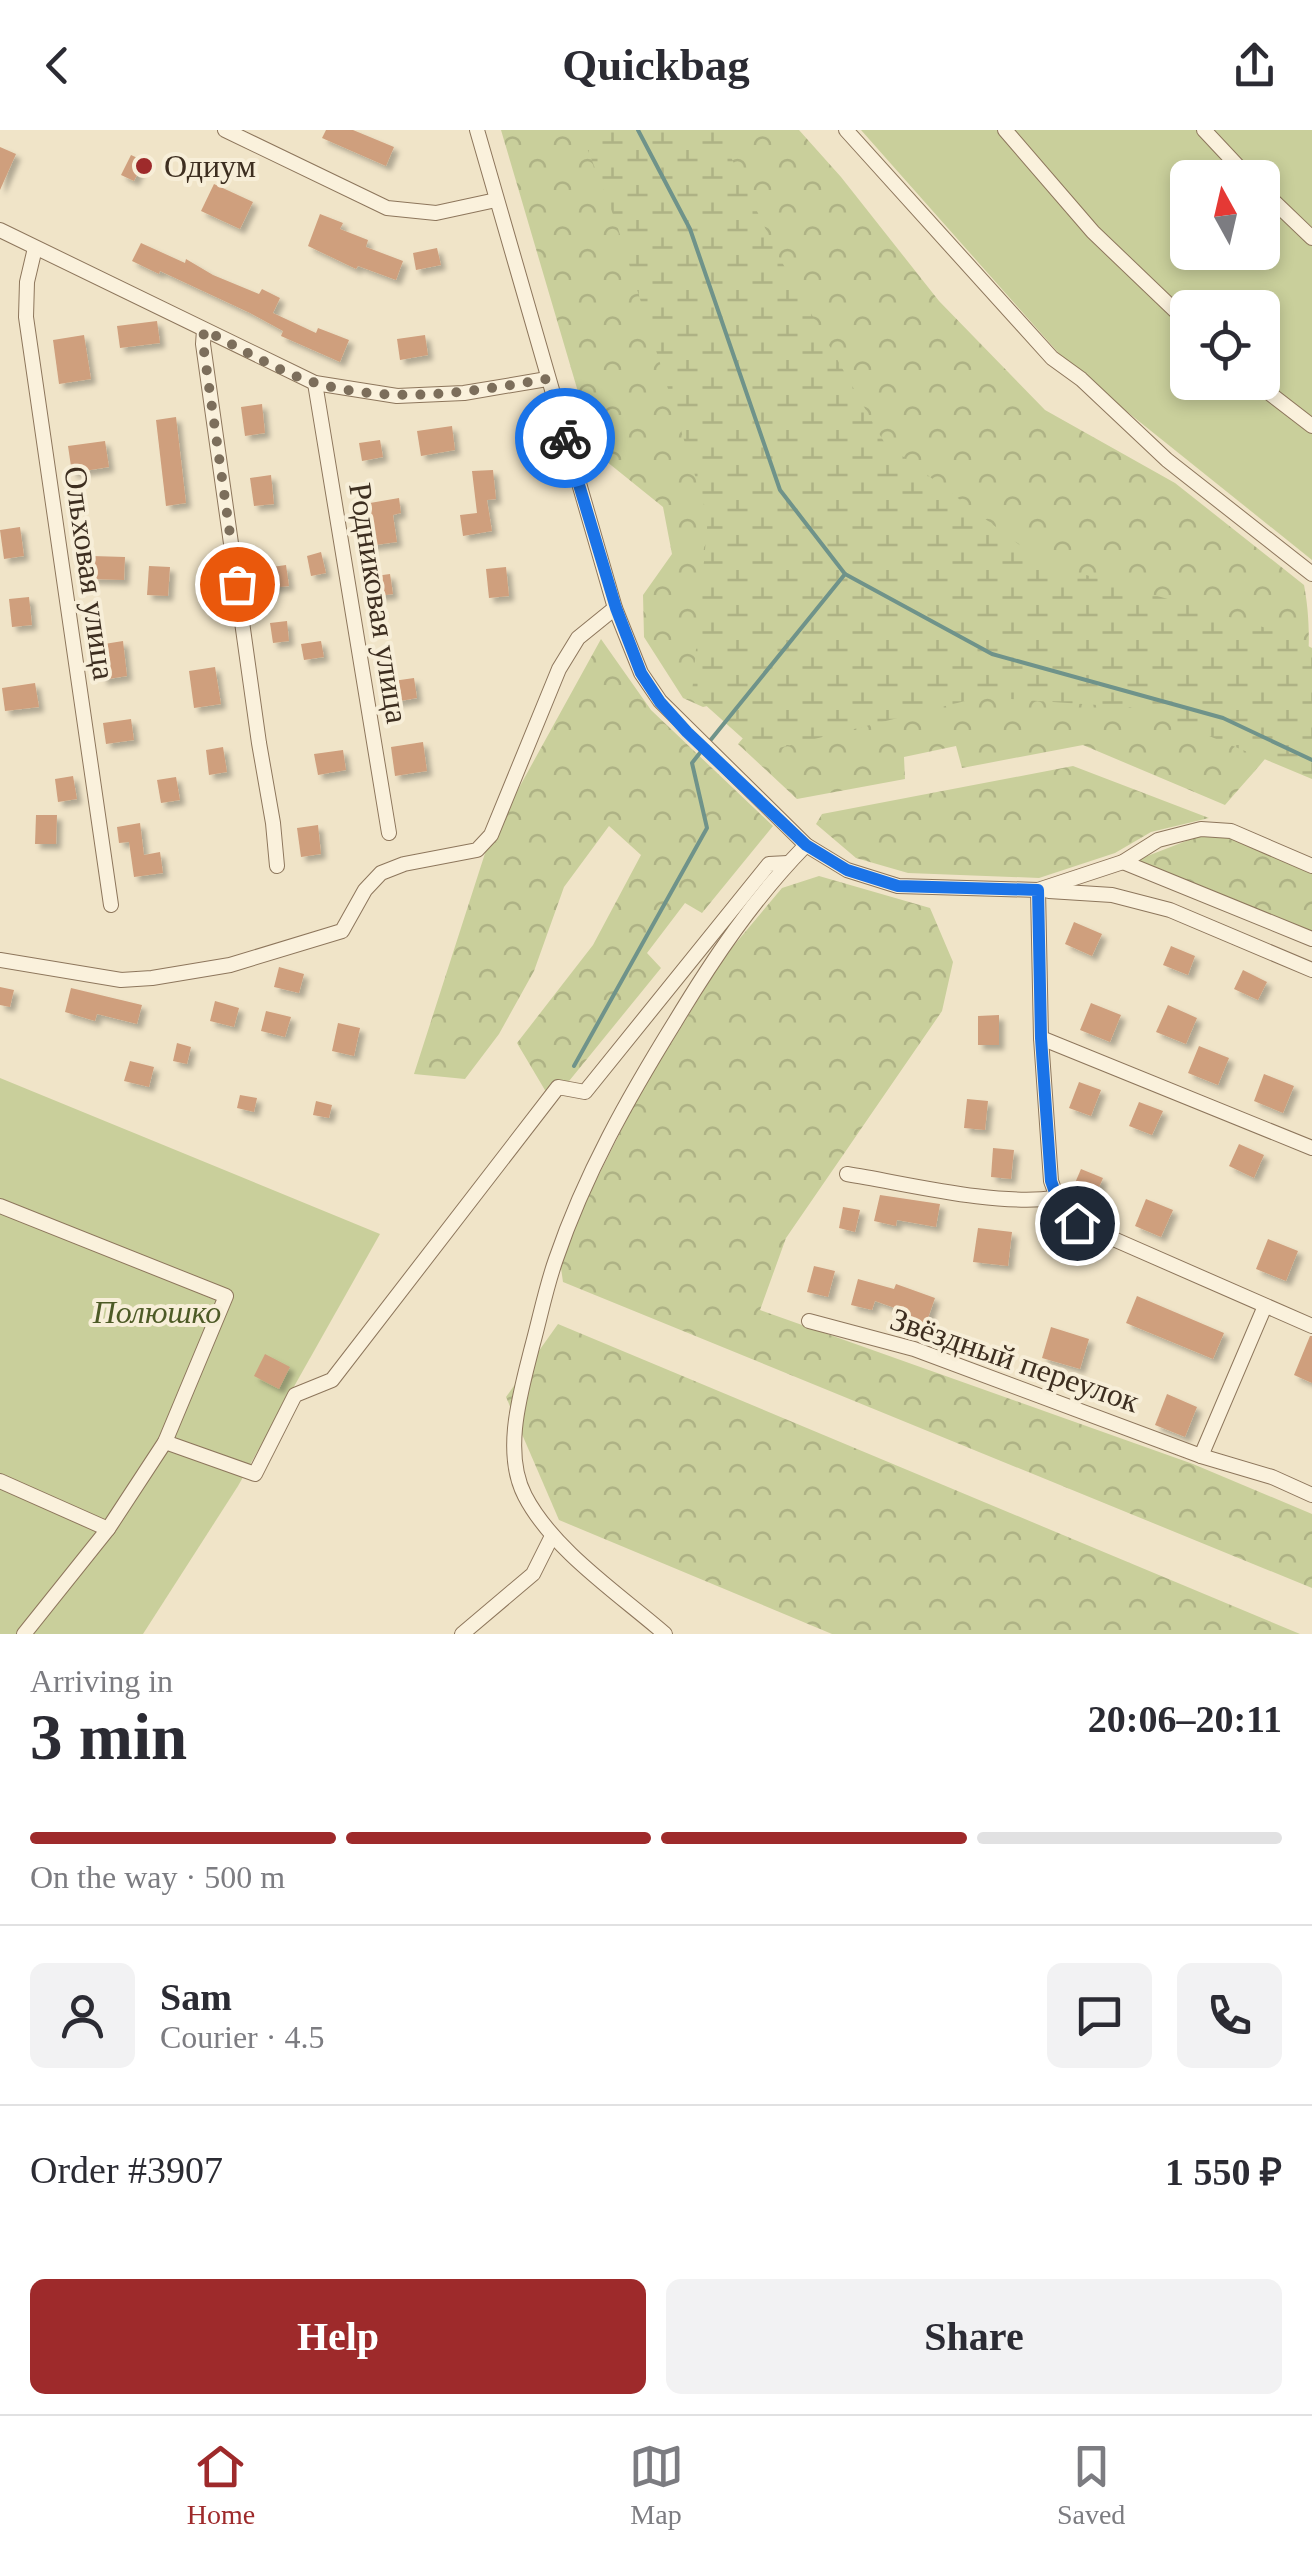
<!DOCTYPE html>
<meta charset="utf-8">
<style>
:root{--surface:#fff;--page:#f2f2f3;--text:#2b2b33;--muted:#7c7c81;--line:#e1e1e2;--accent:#9e2a2b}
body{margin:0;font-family:Georgia,serif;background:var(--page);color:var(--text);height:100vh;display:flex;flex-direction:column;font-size:38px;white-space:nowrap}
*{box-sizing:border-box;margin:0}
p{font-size:32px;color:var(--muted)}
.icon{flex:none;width:55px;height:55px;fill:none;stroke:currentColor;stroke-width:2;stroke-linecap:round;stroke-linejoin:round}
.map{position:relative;height:1504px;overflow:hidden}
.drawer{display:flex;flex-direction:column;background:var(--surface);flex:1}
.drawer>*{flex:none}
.needle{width:65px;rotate:352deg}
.tools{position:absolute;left:1170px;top:30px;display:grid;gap:20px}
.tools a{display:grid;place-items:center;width:110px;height:110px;border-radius:15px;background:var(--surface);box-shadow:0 5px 15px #0003;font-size:50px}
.pin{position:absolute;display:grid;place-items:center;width:85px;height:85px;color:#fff;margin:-42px;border:5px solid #fff;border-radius:50%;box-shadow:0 2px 10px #0007}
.courier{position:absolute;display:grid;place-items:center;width:100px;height:100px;margin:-50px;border:8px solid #1a73e8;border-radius:50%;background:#fff;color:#222;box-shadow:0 2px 12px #0007}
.headline em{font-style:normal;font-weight:700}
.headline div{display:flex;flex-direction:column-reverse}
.headline{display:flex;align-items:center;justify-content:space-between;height:170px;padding:0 30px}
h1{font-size:65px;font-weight:700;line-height:75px}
.bar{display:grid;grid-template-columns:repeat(4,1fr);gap:15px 10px;align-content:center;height:120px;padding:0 30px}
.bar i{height:12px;border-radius:8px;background:var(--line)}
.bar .current{background:var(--accent)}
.bar p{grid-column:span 4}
.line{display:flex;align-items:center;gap:25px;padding:0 30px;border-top:2px solid var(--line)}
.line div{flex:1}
.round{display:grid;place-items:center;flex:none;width:105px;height:105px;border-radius:15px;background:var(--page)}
.action{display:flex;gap:20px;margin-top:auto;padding:20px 30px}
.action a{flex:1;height:115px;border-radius:15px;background:var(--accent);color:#fff;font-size:40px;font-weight:700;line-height:115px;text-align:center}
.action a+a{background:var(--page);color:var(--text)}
header{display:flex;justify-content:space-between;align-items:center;height:130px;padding:0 30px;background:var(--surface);font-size:45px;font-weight:700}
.tabs{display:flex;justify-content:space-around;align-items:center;height:140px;border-top:2px solid var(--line);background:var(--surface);font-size:28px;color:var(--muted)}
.tabs a{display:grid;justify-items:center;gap:5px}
.tabs .current{color:var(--accent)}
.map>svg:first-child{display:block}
.green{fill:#c9cf9b;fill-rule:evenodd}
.forest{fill:url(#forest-crowns)}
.wetland{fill:url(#wetland-marsh)}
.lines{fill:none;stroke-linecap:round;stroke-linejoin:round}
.stream{stroke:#6f938a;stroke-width:4}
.building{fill:#cf9f7d;filter:url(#shadow)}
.minor-casing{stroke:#8d765c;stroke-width:16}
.minor{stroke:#faf1dc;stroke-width:14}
.done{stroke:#7c6e5b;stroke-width:10;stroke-dasharray:0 18}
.route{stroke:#1a73e8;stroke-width:12}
.poi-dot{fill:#9e2a2b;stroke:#f7eed8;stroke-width:4}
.labels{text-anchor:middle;stroke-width:8;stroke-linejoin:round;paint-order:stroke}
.poi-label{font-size:32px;fill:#3d2e20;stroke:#f7eed8;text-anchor:start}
.street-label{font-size:32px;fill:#3d2e20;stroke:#f7eed8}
.park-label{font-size:32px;font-style:italic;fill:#4d5a26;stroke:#f7eed8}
</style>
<header><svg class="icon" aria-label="back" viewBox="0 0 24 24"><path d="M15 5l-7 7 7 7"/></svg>Quickbag<svg class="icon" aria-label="share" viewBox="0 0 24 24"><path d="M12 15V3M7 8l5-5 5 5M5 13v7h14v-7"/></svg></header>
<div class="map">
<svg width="1312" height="1504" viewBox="0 0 1312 1504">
<defs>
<pattern id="forest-crowns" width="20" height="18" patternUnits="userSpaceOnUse" patternTransform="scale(2.5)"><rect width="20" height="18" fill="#c9cf9b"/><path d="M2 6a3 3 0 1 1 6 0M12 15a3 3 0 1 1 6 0" fill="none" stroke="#aeb285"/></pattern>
<pattern id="wetland-marsh" width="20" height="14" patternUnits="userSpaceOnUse" patternTransform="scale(2.5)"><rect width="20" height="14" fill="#c9cf9b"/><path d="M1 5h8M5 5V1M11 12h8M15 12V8" fill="none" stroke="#aeb285"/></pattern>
<filter id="shadow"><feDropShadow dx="5" dy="5" stdDeviation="2.5" flood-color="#0004"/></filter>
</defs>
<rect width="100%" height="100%" fill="#f0e4c8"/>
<!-- green -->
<g class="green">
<path d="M 861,0 L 1312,0 L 1312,430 L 1070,236 ZM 1188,48 L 1262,48 L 1262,122 L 1188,122 ZM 1188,178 L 1262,178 L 1262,252 L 1188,252 Z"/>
<polygon points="0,948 380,1104 238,1356 143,1504 0,1504"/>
</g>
<!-- forest -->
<g class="forest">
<polygon points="501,0 614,0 667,112 737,569 703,577 683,568 644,507 643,465 672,424 663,377 596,323"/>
<path d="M 680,0 L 799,0 L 841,47 L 939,171 L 1045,280 L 1175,353 L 1304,455 C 1312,496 1312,560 1289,597 C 1271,625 1246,650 1225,675 L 1083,615 L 962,638 L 956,616 L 904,627 L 905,649 L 797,669 L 738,614 L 793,549 Z"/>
<polygon points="601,509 651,580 773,696 702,783 685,773 647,823 661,838 552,972 517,913 593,815 641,725 609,696 564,757 534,841 499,904 465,949 414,944 488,714"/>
<polygon points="1073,636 1209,688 1151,702 1115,723 1039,748 908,743 856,728 816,694 822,684"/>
<polygon points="1199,706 1234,708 1312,743 1312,801 1137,730"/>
<polygon points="819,746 930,778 953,832 942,881 786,1108 760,1180 1193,1334 1312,1384 1312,1458 563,1152 559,1124 639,965 725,826 782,758"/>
<polygon points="558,1194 1300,1504 832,1504 559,1390 506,1267"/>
</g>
<!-- wetland -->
<polygon class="wetland" points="580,0 718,0 779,127 884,312 1042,432 1280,502 1312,518 1312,649 1142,578 981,567 759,623 692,563 708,387 616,92"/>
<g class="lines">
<!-- stream -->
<g class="stream">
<polyline points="638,0 690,99 780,360 845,444 709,612"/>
<polyline points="845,444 992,524 1223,588 1312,630"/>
<polyline points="574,936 707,698 692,633 703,619"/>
</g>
</g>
<!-- building -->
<g class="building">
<polygon points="326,0 353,0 394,17 386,36 322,8"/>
<polygon points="0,17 16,24 0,60"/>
<polygon points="131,25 144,31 134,51 121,45"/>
<polygon points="214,54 253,72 240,99 201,81"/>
<polygon points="320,84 343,93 340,99 368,110 366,117 403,131 396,150 358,136 356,139 308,116"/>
<polygon points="141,113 185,133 186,129 213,145 259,164 262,159 280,168 273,183 316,203 318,198 349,210 340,232 281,206 283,201 250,183 160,141 159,144 132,131"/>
<polygon points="437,118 441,135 416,140 413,123"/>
<polygon points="157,191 160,213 120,218 117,196"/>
<polygon points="84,205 91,249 59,254 53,210"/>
<polygon points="425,205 428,225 400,230 397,209"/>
<polygon points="262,274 265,303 245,306 241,277"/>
<polygon points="176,287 186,373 166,376 156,290"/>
<polygon points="452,296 455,320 421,326 417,301"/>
<polygon points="380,310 383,327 362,331 359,313"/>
<polygon points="105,311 109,337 72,343 68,316"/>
<polygon points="493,340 496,369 487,370 492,401 463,406 460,385 477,383 472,341"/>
<polygon points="271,345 274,374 254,376 250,348"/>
<polygon points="399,368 401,383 393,385 397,412 368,416 365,396 373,395 370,373"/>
<polygon points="20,397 24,426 4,429 0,400"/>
<polygon points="321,422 326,443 311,446 307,426"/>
<polygon points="92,426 125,427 124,450 91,449"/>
<polygon points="286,435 289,456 260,459 258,439"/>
<polygon points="149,436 170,437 168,466 147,465"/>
<polygon points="506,437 509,466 489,468 486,439"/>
<polygon points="390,444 393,464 364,468 361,448"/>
<polygon points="29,467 32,495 12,497 9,469"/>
<polygon points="287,491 289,511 273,513 270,493"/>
<polygon points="123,511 127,546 102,550 98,515"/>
<polygon points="321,511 324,527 304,530 301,514"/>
<polygon points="215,537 221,574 194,578 189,541"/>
<polygon points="414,548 417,568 389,573 386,552"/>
<polygon points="35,553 39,577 5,581 2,558"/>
<polygon points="131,589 134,610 106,614 103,593"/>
<polygon points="423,612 427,641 395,646 391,617"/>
<polygon points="223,617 227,642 209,645 206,620"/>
<polygon points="343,620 346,640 318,645 314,624"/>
<polygon points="73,646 77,669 58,672 55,649"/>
<polygon points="176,647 180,670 161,673 157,650"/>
<polygon points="36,685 57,685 56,714 35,714"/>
<polygon points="140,693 144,725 160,722 163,743 134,747 129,712 119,713 117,697"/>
<polygon points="318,695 321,724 301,727 297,698"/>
<polygon points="1074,792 1102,804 1092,826 1065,814"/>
<polygon points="1171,816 1195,826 1188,845 1163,835"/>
<polygon points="279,837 304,844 299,863 274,857"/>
<polygon points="1243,840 1267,852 1258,870 1234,859"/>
<polygon points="0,857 14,860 10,877 0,875"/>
<polygon points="71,858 142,875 137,894 97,884 95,891 65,882"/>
<polygon points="215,871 239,878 234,897 210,891"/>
<polygon points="1091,873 1121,885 1110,912 1080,900"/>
<polygon points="1168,875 1197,888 1186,914 1156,902"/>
<polygon points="266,881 291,887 285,907 261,901"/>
<polygon points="999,885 999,915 978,915 978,886"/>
<polygon points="338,893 360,898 354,926 332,921"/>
<polygon points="177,913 191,917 187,934 173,931"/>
<polygon points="1199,916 1229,928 1218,955 1188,943"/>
<polygon points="130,931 154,937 149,957 124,951"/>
<polygon points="1264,944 1294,956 1283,983 1254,971"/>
<polygon points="1079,952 1101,960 1091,986 1069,978"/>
<polygon points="240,965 257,968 254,982 237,978"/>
<polygon points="967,969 988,971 985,1000 964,998"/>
<polygon points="316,971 332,975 329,988 313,985"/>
<polygon points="1139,972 1163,981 1152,1005 1129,996"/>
<polygon points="1239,1014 1264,1025 1254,1048 1229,1036"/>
<polygon points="993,1018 1014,1020 1011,1049 991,1047"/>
<polygon points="1081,1039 1103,1048 1091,1076 1069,1067"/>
<polygon points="880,1065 940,1074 936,1097 897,1090 896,1096 874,1091"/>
<polygon points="1146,1069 1173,1080 1161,1107 1135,1096"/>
<polygon points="843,1077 860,1080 855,1102 839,1098"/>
<polygon points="978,1098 1012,1102 1008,1136 973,1132"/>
<polygon points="1268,1109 1298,1121 1286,1151 1256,1139"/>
<polygon points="814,1136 835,1141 828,1167 807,1162"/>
<polygon points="858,1149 894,1159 896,1154 935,1168 926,1194 903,1190 906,1182 875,1171 872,1180 851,1175"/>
<polygon points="1137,1166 1224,1203 1213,1229 1126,1193"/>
<polygon points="1051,1197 1089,1209 1080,1239 1042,1228"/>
<polygon points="1310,1206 1312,1206 1312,1253 1294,1245"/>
<polygon points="265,1224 290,1237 279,1259 254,1246"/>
<polygon points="1167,1264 1197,1277 1185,1307 1155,1295"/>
</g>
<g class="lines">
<defs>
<g id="minor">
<polyline points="225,0 387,78 436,83 496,70"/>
<polyline points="477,0 615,478 641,543 660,571 806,715 847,740 898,756 1038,760 1123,732 1158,710 1201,699 1231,701 1312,736"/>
<polyline points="846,0 1052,228 1081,249 1167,330 1312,444"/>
<polyline points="1005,0 1093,102 1188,193"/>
<polyline points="1204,0 1249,48"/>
<polyline points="1262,60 1312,108"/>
<polyline points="0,100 315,253 397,266 464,263 547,249"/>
<polyline points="35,118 27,152 26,187 111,775"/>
<polyline points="204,200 203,214 259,613 273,693 277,736"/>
<polyline points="1255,252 1312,296"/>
<polyline points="315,253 389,703"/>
<polyline points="1123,732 1312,809"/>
<polyline points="1038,760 1041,908 1051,1051 1062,1081 1077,1093 1312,1196"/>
<polyline points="1049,761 1112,765 1170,780 1312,840"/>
<polyline points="0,830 121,850 152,848 230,835 342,801 365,760 381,743 404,734 477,720 491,705 559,539 578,508 615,478"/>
<polyline points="1041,908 1312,1018"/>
<path d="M 847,1044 C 909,1054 994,1076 1055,1068"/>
<polyline points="0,1076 226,1166 165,1312 108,1399 24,1504"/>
<polyline points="1265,1176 1201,1326 1272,1347 1312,1365"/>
<polyline points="809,1191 914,1219 1201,1326"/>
<polyline points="165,1312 255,1344 295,1265 332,1250 558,957 585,962 769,734 788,733"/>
<polyline points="0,1351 108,1399"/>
<polyline points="462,1504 533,1444 552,1406"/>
<path d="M 665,1504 C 619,1464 553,1420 525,1366 C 502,1322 521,1261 532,1217 C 540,1188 546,1157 556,1129 C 585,1044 628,968 675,892 C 713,829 754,768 806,715"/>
</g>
</defs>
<!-- minor casing -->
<use href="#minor" class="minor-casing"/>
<!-- minor -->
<use href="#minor" class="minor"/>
</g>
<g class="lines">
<!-- done -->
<path class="done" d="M 237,454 L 203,214 L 204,200 C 237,216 282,244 316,253 C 393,275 471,262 547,249 L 565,308"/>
<!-- route -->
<polyline class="route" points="565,308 616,478 641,543 660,572 687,602 806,715 847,740 898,756 1038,760 1041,908 1051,1051 1062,1082 1077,1093"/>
</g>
<!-- markers -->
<circle class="poi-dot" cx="144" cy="36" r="10"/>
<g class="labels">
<!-- poi labels -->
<g class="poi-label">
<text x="164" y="47">Одиум</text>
</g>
<!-- street labels -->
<g class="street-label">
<text transform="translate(90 443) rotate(82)" y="11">Ольховая улица</text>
<text transform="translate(379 473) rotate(81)" y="11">Родниковая улица</text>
<text transform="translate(1015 1230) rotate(19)" y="11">Звёздный переулок</text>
</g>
<!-- park labels -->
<g class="park-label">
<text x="157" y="1193">Полюшко</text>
</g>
</g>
</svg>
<div class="tools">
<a><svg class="needle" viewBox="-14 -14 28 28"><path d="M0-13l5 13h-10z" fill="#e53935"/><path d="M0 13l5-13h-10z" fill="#7c7c81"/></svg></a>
<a><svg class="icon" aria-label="locate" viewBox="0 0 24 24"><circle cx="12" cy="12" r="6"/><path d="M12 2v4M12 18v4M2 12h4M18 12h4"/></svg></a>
</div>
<div class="pin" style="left:237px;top:454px;background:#ea580c"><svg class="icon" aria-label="bag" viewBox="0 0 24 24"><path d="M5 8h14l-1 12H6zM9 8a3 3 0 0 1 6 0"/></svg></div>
<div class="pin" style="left:1077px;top:1093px;background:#1f2937"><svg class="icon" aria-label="home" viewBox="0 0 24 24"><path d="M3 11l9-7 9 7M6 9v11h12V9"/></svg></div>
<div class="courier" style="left:565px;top:308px"><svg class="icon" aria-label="bike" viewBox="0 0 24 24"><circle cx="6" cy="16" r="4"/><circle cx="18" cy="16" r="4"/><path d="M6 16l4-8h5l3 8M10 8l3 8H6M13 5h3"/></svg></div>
</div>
<section class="drawer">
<div class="headline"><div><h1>3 min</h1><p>Arriving in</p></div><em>20:06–20:11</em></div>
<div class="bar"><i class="current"></i><i class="current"></i><i class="current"></i><i></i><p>On the way · 500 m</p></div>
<div class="line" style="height:180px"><a class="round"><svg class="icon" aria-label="person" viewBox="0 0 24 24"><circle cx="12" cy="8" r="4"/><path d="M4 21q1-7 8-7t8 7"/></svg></a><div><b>Sam</b><p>Courier · 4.5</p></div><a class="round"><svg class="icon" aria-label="chat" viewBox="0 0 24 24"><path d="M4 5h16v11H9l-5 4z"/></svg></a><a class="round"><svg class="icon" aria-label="phone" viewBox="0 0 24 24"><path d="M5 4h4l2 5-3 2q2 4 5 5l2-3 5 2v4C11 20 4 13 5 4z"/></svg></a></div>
<div class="line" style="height:130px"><div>Order #3907</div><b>1 550 ₽</b></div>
<div class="action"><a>Help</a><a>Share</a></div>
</section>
<nav class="tabs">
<a class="current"><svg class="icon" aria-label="home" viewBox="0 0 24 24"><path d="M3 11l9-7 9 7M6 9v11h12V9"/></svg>Home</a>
<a><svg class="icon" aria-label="map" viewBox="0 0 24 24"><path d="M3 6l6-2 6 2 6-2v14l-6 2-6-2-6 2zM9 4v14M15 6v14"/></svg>Map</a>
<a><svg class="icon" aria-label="saved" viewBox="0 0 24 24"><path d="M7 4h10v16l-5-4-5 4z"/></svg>Saved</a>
</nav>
